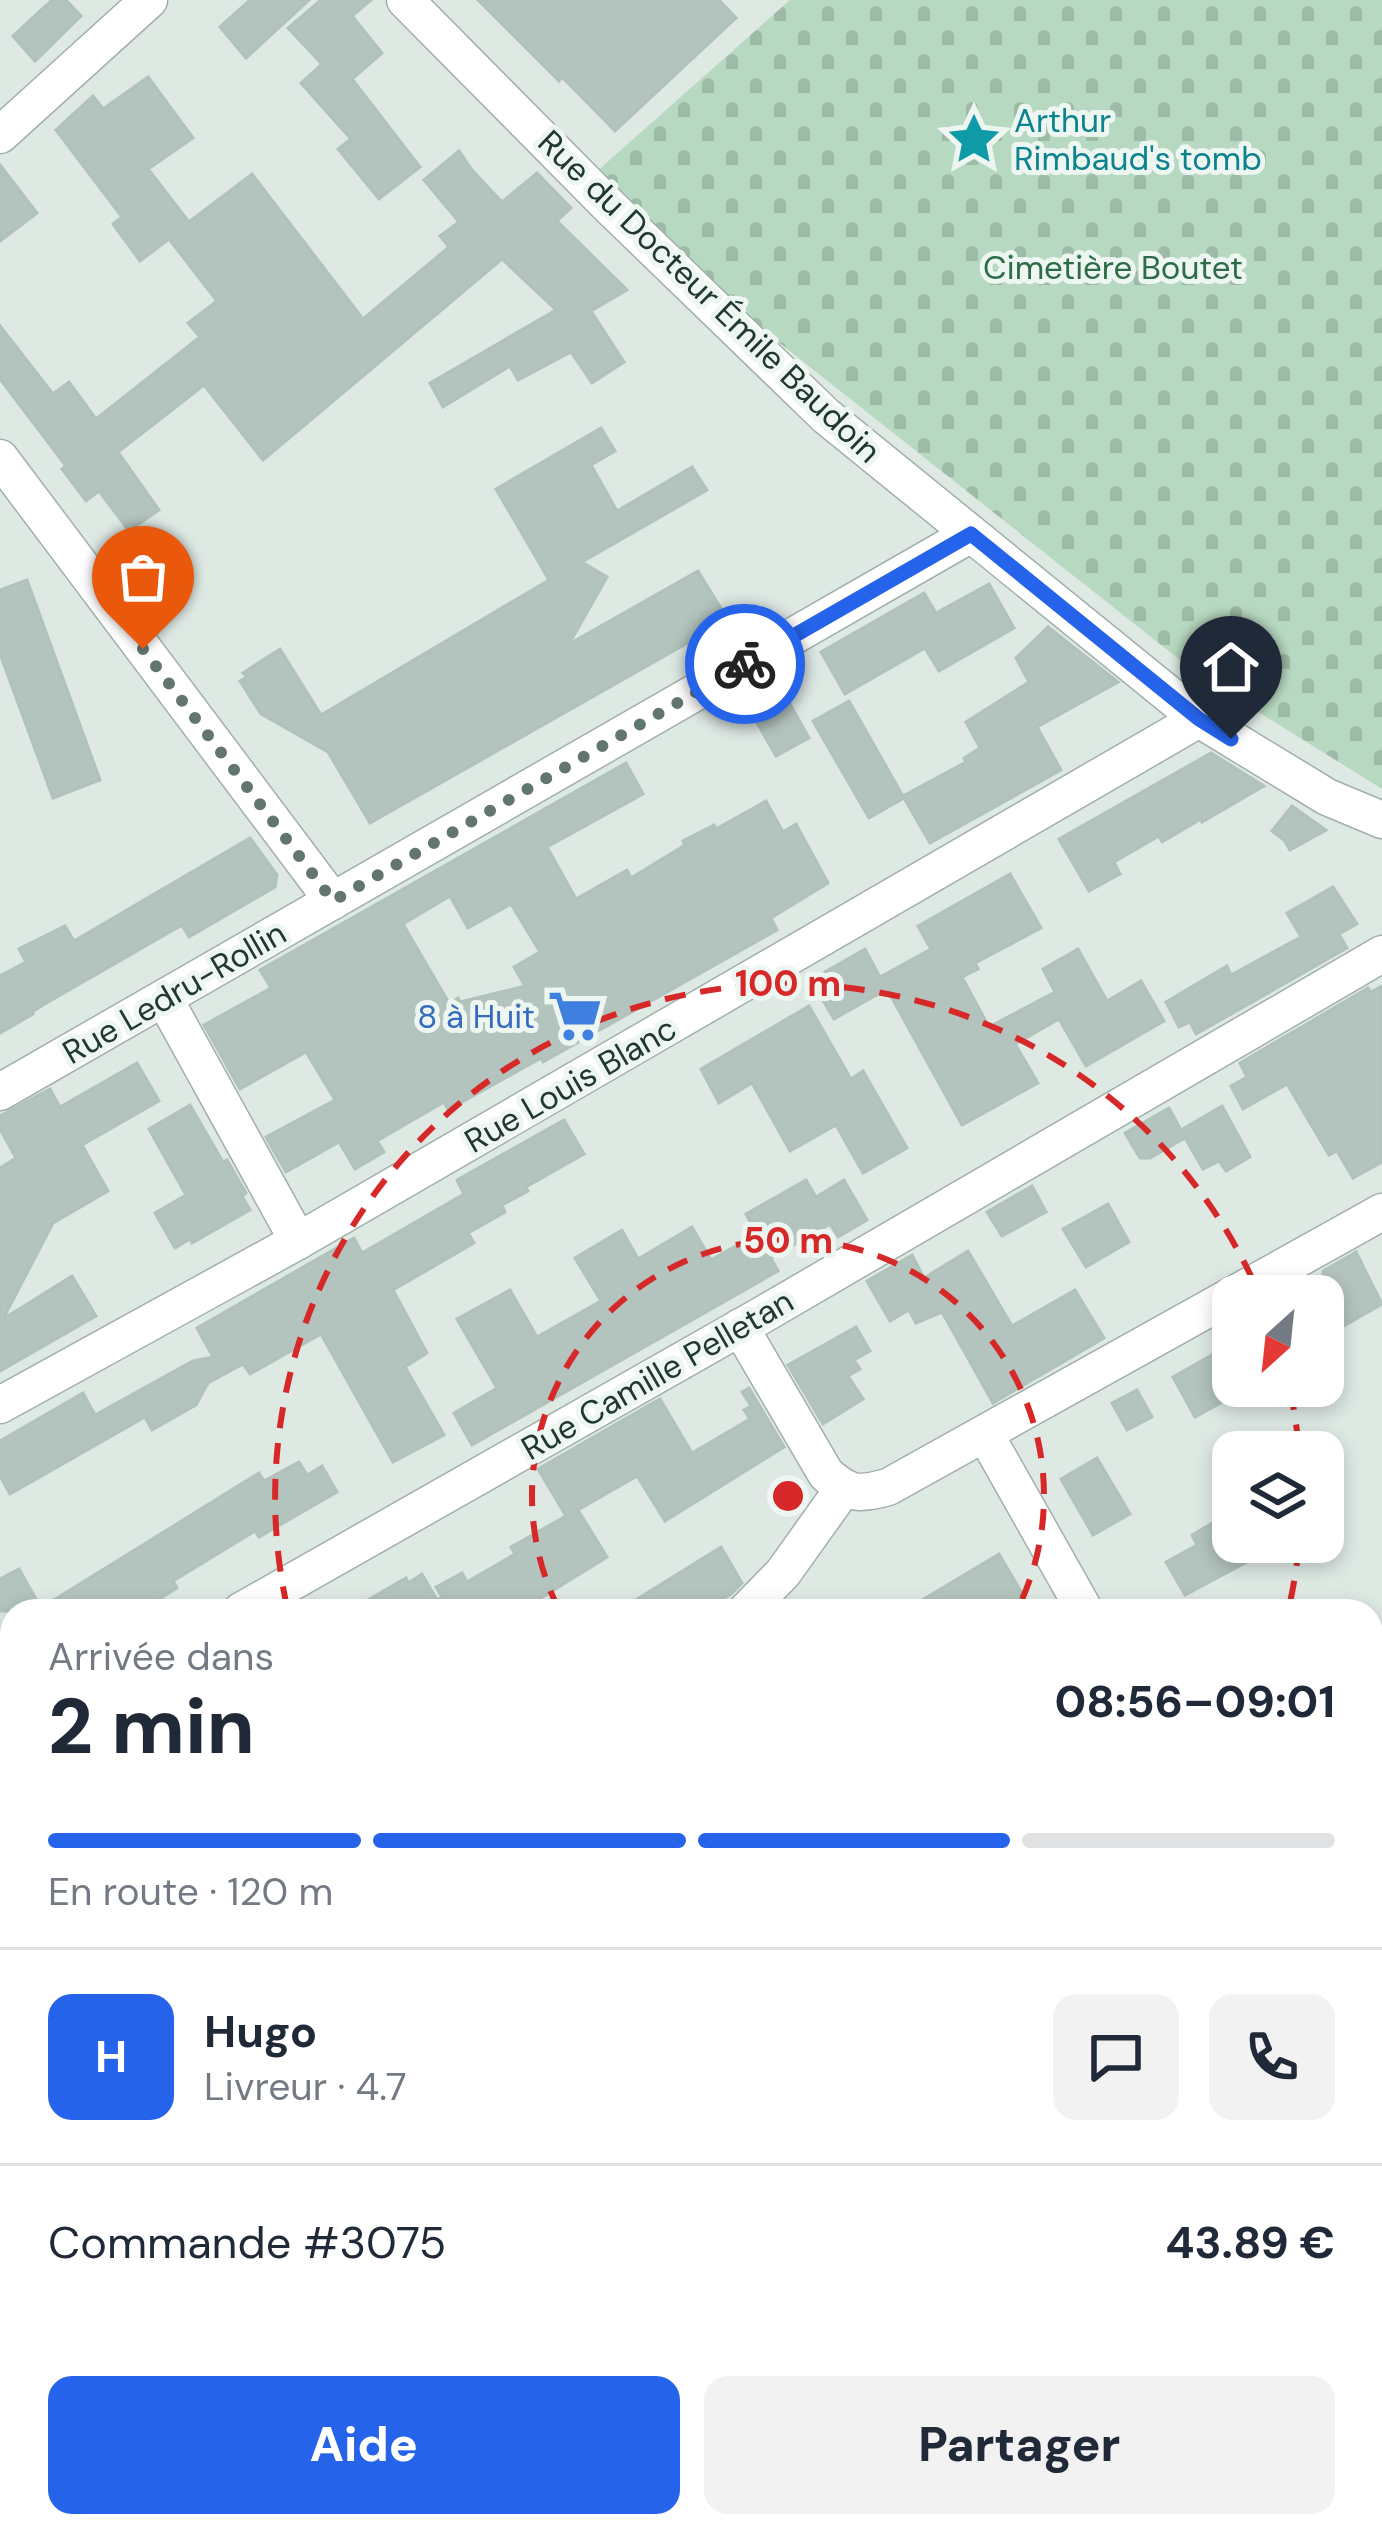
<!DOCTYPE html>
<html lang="fr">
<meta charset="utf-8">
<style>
:root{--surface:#fff;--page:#f2f2f3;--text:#1f2937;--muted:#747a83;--line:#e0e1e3;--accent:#2563eb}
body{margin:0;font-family:"DM Sans",sans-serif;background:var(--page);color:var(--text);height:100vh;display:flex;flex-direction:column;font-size:45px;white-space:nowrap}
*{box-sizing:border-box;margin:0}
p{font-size:39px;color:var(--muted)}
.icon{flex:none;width:66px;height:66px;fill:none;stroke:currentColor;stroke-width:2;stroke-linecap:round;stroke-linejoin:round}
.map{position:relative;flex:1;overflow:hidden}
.side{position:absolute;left:0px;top:1599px;width:1383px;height:939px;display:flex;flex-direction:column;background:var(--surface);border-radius:36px 36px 0 0;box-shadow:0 6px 18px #0003}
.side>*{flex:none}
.needle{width:78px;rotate:207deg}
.buttons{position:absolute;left:1212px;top:1275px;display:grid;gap:24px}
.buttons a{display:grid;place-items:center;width:132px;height:132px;border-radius:24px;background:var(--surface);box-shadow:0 6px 18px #0003;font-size:60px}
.pin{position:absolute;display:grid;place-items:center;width:102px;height:102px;color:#fff;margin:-123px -51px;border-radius:50% 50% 50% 0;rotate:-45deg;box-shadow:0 0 12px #0007}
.pin .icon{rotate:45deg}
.courier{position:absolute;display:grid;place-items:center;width:120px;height:120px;margin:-60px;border:9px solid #2563eb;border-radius:50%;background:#fff;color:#222;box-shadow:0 3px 15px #0007}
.head em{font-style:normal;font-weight:800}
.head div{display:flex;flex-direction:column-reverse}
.head{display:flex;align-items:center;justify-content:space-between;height:204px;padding:0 48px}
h1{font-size:78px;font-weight:800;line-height:90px}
.bar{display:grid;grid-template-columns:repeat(4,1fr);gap:18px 12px;align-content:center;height:144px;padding:0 48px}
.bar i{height:15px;border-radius:9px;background:var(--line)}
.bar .selected{background:var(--accent)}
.bar p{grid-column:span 4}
.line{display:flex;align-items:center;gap:30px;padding:0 48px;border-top:3px solid var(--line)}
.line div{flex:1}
.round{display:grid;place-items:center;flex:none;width:126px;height:126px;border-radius:24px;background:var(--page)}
.action{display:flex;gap:24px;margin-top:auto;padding:24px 48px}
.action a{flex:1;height:138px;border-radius:24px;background:var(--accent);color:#fff;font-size:48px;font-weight:800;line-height:138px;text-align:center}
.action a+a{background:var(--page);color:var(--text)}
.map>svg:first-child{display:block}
.cemetery{fill:url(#cemetery-stones)}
.building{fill:#b3c3bd;stroke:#b1c2bb;stroke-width:3;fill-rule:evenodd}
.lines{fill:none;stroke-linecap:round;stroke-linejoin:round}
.minor-casing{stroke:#a1b0ab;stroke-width:39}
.minor{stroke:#fff;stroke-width:36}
.done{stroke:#627570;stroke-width:12;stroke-dasharray:0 21.6}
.route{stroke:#2563eb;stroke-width:15}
.ring{fill:none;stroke:#d62828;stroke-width:6;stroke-dasharray:21 15}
.labels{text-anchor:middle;stroke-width:10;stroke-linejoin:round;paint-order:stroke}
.culture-label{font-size:33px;fill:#0d838f;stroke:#eef6f2;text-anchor:start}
.park-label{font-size:33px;fill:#2c6c47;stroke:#eef6f2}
.street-label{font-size:33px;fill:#203732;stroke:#eef6f2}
.shop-label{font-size:33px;fill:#366cbe;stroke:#eef6f2;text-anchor:end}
.centre{fill:#d62828;stroke:#eef6f2;stroke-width:6}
.ring-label{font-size:36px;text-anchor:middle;font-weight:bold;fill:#d62828;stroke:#eef6f2;stroke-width:10;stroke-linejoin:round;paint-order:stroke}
</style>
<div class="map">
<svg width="1382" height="2536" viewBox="0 0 1382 2536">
<defs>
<pattern id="cemetery-stones" width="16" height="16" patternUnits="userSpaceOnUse" patternTransform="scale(3)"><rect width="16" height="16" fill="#b7d9c1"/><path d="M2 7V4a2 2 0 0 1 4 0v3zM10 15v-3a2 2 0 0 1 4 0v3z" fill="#9dbba6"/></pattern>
</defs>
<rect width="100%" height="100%" fill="#dee9e4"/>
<!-- cemetery -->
<polygon class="cemetery" points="790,0 1382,0 1382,789 1199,675 767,333 595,173"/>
<!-- building -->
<g class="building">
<polygon points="52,0 66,0 81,16 35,61 13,36"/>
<polygon points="250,0 309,0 246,58 220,27"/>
<polygon points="321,0 371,0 352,16 382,53 352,79 420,167 379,199 338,149 351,139 301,83 322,64 288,28"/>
<polygon points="478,0 719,0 736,18 615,131 562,77 559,81"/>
<polygon points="148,77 193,138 148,169 189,222 252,174 363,319 449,247 440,236 459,222 424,180 459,151 472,170 502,202 537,173 571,208 557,221 627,290 591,311 624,362 592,383 571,352 518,380 510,366 443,407 430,383 556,310 502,259 263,460 204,385 118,452 159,510 129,531 99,491 86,501 62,469 66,466 0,379 0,326 53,394 69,382 96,419 200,337 188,323 217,301 169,239 140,261 113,224 122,217 56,130 93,96 103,109"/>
<polygon points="0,165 37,213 0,241"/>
<polygon points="601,428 615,451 591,465 617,511 692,467 707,490 582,562 607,577 569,644 698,571 728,620 370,823 328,752 261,714 240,681 247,677 243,673 280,649 321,715 549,580 496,489"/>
<polygon points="157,547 186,588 164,603 134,563"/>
<polygon points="27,580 100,780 53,798 0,654 0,590"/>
<polygon points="989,584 1014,628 939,671 925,648 845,694 821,652 924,593 936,613"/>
<polygon points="1048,627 1118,682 1037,727 1061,770 930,843 903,796 966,762 964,758 980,748 966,722 1029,682 1016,658"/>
<polygon points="786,697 809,738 776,756 752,714"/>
<polygon points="849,701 904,798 869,818 813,721"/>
<polygon points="1211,753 1264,786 1202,822 1201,819 1162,842 1159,836 1114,862 1120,874 1089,891 1059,839"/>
<path d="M 626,763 L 643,794 L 547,847 L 576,899 L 627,870 L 631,878 L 685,845 L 683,841 L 714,825 L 716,829 L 766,801 L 783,832 L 796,824 L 828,883 L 771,918 L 777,930 L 543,1062 L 541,1058 L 448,1110 L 444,1102 L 377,1141 L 384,1152 L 355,1169 L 339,1142 L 286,1172 L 266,1137 L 335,1100 L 306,1052 L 240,1089 L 204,1025 L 271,988 L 260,970 ZM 450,896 L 468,928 L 511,904 L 540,952 L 514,967 L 525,986 L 460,1002 L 458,998 L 449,1003 L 403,924 Z"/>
<polygon points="1292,806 1326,830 1290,850 1284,840 1272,831"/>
<polygon points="250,838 277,875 275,887 189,937 182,925 43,1005 32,1012 33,1014 0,1033 0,976 26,962 19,949 65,926 74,941"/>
<polygon points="1010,874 1041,928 975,963 978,969 962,977 989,1027 1055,992 1043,969 1078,949 1107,1001 1141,981 1164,1021 1086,1066 1059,1019 1015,1044 1038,1083 962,1125 887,989 834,1019 811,980 865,949 880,977 931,949 918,926"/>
<polygon points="1333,887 1357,924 1339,934 1347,948 1196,1034 1190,1022 1179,1027 1166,1002 1227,966 1231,975 1301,937 1287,913"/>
<polygon points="1382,986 1382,1162 1353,1178 1337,1151 1329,1155 1287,1084 1243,1109 1231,1086 1247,1077 1240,1063 1368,988 1371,992"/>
<polygon points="809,1006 851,1079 863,1071 907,1148 863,1173 836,1125 790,1151 752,1083 719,1103 701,1069"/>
<polygon points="137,1063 159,1101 82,1145 108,1191 53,1223 3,1319 72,1276 96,1316 0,1371 0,1168 16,1158 0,1129 0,1116 50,1089 60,1107"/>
<polygon points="190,1105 223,1162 227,1160 246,1193 242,1196 250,1210 192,1243 190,1239 175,1248 155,1213 186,1195 149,1129"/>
<polygon points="1222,1106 1250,1157 1226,1171 1219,1161 1203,1169 1185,1138 1150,1158 1140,1158 1125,1133 1169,1108 1181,1130"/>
<polygon points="564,1120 584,1154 526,1187 528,1191 502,1205 505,1212 468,1233 474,1243 393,1290 427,1353 405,1367 444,1435 393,1462 321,1334 250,1374 243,1364 208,1383 196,1405 152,1430 145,1417 10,1494 0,1476 0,1441 83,1393 95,1415 193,1361 213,1357 197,1328 354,1238 362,1253 464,1194 457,1180"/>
<polygon points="806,1180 816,1197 844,1180 867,1220 838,1237 830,1224 771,1258 778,1271 472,1445 454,1413 497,1388 457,1319 510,1290 537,1337 601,1301 575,1258 622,1230 638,1259 692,1227 711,1260 757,1234 746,1214"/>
<polygon points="1032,1186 1046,1212 1002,1236 987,1212"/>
<polygon points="1108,1204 1129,1242 1086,1267 1063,1229"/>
<polygon points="968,1251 1012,1326 1075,1290 1104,1338 993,1403 942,1312 916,1323 909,1310 890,1321 867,1281 912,1255 924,1278"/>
<polygon points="1356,1252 1382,1304 1323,1338 1323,1271"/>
<polygon points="856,1327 870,1351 854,1360 860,1369 848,1376 863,1399 823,1424 788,1365"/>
<polygon points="1233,1343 1233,1396 1195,1417 1173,1377"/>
<polygon points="749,1388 784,1447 665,1521 637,1476 578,1510 607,1557 520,1611 349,1611 406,1578 408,1583 422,1574 437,1600 442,1597 436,1587 462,1573 467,1582 515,1554 511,1547 566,1516 538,1469 651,1404 660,1399 692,1453 750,1419 744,1410 751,1406 742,1392"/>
<polygon points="1137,1390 1152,1417 1127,1430 1112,1403"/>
<polygon points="1097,1458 1130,1514 1093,1535 1061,1479"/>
<polygon points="299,1462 307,1475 322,1466 337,1492 259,1537 255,1531 173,1581 177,1588 139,1611 0,1611 0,1579 19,1569 41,1608 259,1473 264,1481"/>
<polygon points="1233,1511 1233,1542 1284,1542 1185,1595 1166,1562 1197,1545 1192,1535"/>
<polygon points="721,1547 742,1583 731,1594 703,1611 618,1611"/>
<polygon points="999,1554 1023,1595 996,1611 904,1611"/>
</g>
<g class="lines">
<defs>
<g id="minor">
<polyline points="405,0 610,207 826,416 1199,719 1327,797 1382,820"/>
<polyline points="0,135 149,0"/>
<polyline points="0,458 333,901"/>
<polyline points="164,998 298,1241"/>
<polyline points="0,1092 971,534"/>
<path d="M 740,1327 L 826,1474 C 850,1495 858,1495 888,1487 L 1382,1212"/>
<polyline points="0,1405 298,1241 1199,719"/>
<polyline points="985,1434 1085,1611"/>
<polyline points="241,1611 757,1318 1382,954"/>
<polyline points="746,1611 783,1573 843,1489"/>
<polyline points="0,1748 12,1741"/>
<polyline points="1371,1783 1382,1777"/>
<polyline points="1371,2159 1382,2153"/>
<polyline points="1352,2526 1366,2536"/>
<polyline points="568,2536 581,2526"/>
<polyline points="1076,2536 1083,2526"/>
</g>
</defs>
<!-- minor casing -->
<use href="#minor" class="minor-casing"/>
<!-- minor -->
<use href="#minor" class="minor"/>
</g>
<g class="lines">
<!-- done -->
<polyline class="done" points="143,649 333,901 745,664"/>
<!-- route -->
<polyline class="route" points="745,664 971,534 1199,719 1231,739"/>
</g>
<!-- distance rings -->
<g class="ring">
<path d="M559 1610A256 256 0 1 1 1017 1610"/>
<path d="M1299 1545A513 513 0 0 1 1289 1607M287 1607A513 513 0 0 1 1260 1296M1290 1389A513 513 0 0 1 1299 1451"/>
</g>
<!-- icons -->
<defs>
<symbol id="sight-bare" viewBox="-9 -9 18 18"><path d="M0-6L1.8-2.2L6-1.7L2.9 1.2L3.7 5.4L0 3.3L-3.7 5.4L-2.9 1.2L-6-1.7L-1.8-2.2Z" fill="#0f9aa8" stroke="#eef6f2" stroke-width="2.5" paint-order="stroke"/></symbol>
<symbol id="supermarket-bare" viewBox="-9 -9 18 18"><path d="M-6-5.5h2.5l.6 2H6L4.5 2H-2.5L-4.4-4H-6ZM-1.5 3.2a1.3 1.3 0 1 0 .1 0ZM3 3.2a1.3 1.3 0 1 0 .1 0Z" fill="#3f7fe0" stroke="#eef6f2" stroke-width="2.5" paint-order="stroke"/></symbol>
</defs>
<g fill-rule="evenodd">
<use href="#sight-bare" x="936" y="101" width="76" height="76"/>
<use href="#supermarket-bare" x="537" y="978" width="76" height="76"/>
</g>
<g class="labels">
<!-- culture labels -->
<g class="culture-label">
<text x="1014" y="132">Arthur<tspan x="1014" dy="38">Rimbaud's tomb</tspan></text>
</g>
<!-- park labels -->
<g class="park-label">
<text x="1113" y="279">Cimetière Boutet</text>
</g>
<!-- street labels -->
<g class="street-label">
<text transform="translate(710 296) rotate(44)" y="12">Rue du Docteur Émile Baudoin</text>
<text transform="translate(174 992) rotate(-30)" y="12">Rue Ledru-Rollin</text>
<text transform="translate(570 1084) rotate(-30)" y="12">Rue Louis Blanc</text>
<text transform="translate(657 1374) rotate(-30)" y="12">Rue Camille Pelletan</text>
</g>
<!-- shop labels -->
<g class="shop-label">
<text x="535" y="1028">8 à Huit</text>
</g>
</g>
<circle cx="788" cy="1496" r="18" class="centre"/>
<g class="ring-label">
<text x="788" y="996">100 m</text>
<text x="788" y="1253">50 m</text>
</g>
</svg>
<div class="buttons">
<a><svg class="needle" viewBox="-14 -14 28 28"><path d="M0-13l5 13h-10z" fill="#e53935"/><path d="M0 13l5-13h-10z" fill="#747a83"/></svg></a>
<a><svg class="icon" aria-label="layers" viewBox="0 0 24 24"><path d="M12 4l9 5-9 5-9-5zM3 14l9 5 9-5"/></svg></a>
</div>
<div class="pin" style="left:143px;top:649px;background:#ea580c"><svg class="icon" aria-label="bag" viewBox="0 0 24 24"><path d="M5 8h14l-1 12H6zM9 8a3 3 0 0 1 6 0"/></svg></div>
<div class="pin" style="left:1231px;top:739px;background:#1f2937"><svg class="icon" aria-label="home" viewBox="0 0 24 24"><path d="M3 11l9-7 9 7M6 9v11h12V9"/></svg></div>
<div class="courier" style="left:745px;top:664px"><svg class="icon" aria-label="bike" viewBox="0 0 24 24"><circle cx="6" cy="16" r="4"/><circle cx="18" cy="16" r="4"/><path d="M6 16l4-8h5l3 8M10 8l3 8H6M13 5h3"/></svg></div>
<section class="side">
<div class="head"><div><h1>2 min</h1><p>Arrivée dans</p></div><em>08:56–09:01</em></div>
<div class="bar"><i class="selected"></i><i class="selected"></i><i class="selected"></i><i></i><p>En route · 120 m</p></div>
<div class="line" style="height:216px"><b class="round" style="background:var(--accent);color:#fff">H</b><div><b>Hugo</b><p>Livreur · 4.7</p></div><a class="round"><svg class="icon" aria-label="chat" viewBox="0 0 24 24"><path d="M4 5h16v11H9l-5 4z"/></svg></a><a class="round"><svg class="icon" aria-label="phone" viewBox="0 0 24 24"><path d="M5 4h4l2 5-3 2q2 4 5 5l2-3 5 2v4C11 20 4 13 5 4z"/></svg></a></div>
<div class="line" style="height:156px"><div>Commande #3075</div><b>43.89 €</b></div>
<div class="action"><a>Aide</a><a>Partager</a></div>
</section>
</div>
